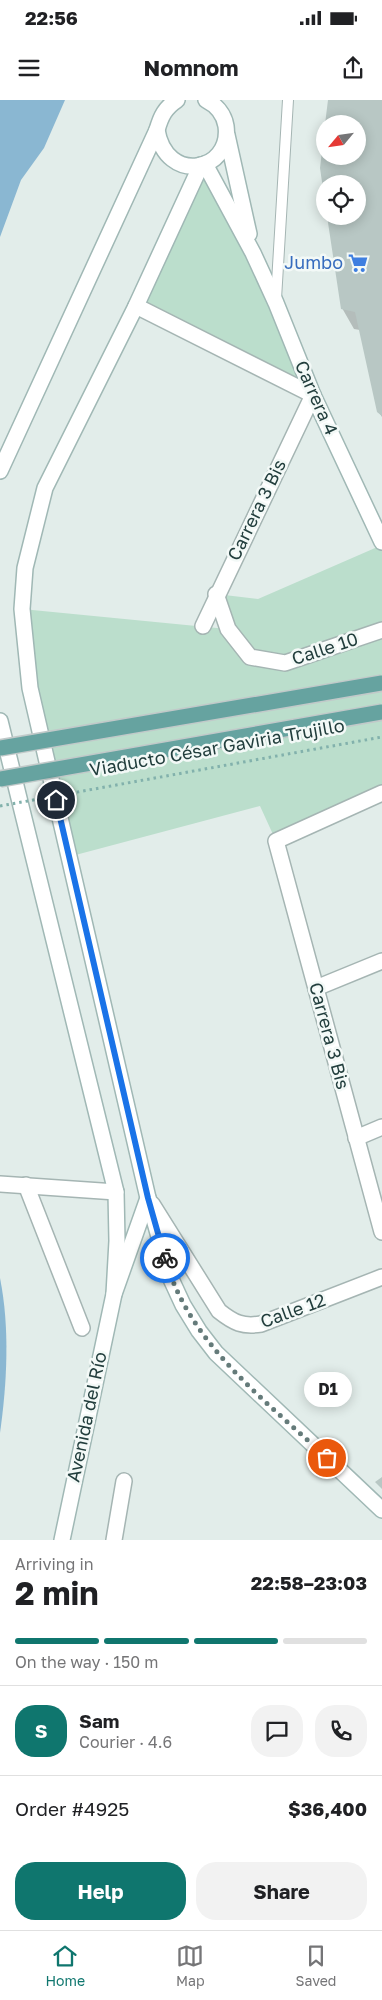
<!DOCTYPE html>
<meta charset="utf-8">
<style>
:root{--surface:#fff;--page:#f2f2f2;--text:#202124;--muted:#757577;--line:#e0e0e0;--accent:#0f766e}
body{margin:0;font-family:"Golos Text",sans-serif;background:var(--page);color:var(--text);height:100vh;display:flex;flex-direction:column;font-size:19px;white-space:nowrap}
*{box-sizing:border-box;margin:0}
p{font-size:16px;color:var(--muted)}
.icon{flex:none;width:28px;height:28px;fill:none;stroke:currentColor;stroke-width:2;stroke-linecap:round;stroke-linejoin:round}
.map{position:relative;height:1440px;overflow:hidden}
.details{display:flex;flex-direction:column;background:var(--surface);flex:1}
.details>*{flex:none}
.needle{width:32px;rotate:241deg}
.tools{position:absolute;left:316px;top:15px;display:grid;gap:10px}
.tools a{display:grid;place-items:center;width:50px;height:50px;border-radius:50%;background:var(--surface);box-shadow:0 2px 12px #0003;font-size:25px}
.pin{position:absolute;display:grid;place-items:center;width:42px;height:42px;color:#fff;margin:-21px;border:2px solid #fff;border-radius:50%;box-shadow:0 1px 5px #0007}
.courier{position:absolute;display:grid;place-items:center;width:50px;height:50px;margin:-25px;border:4px solid #1a73e8;border-radius:50%;background:#fff;color:#222;box-shadow:0 1px 6px #0007}
.bubble{position:absolute;height:35px;border-radius:18px;background:var(--surface);box-shadow:0 2px 12px #0003;font-size:16px;font-weight:700;line-height:35px;text-align:center}
.head em{font-style:normal;font-weight:700}
.head div{display:flex;flex-direction:column-reverse}
.head{display:flex;align-items:center;justify-content:space-between;height:85px;padding:0 15px}
h1{font-size:32px;font-weight:700;line-height:38px}
.bar{display:grid;grid-template-columns:repeat(4,1fr);gap:8px 5px;align-content:center;height:60px;padding:0 15px}
.bar i{height:6px;border-radius:4px;background:var(--line)}
.bar .on{background:var(--accent)}
.bar p{grid-column:span 4}
.line{display:flex;align-items:center;gap:12px;padding:0 15px;border-top:1px solid var(--line)}
.line div{flex:1}
.round{display:grid;place-items:center;flex:none;width:52px;height:52px;border-radius:20px;background:var(--page)}
.button{display:flex;gap:10px;margin-top:auto;padding:10px 15px}
.button a{flex:1;height:58px;border-radius:20px;background:var(--accent);color:#fff;font-size:20px;font-weight:700;line-height:58px;text-align:center}
.button a+a{background:var(--page);color:var(--text)}
.status{display:flex;justify-content:space-between;align-items:center;height:35px;padding:0 25px;background:var(--surface);direction:ltr}
.status svg{height:14px;fill:currentColor}
header{display:flex;justify-content:space-between;align-items:center;height:65px;padding:0 15px;background:var(--surface);font-size:22px;font-weight:700}
.tab-bar{display:flex;justify-content:space-around;align-items:center;height:70px;border-top:1px solid var(--line);background:var(--surface);font-size:14px;color:var(--muted)}
.tab-bar a{display:grid;justify-items:center;gap:2px}
.tab-bar .on{color:var(--accent)}
.map>svg:first-child{display:block}
.green{fill:#bbdecc}
.water{fill:#8ab7d2}
.shadow{fill:#0003}
.building{fill:#b8c7c4}
.lines{fill:none;stroke-linecap:round;stroke-linejoin:round}
.lane-casing{stroke:#a5b5b3;stroke-width:12}
.street-casing{stroke:#a5b5b3;stroke-width:18}
.secondary-casing{stroke:#a0b8b5;stroke-width:18}
.lane{stroke:#fff;stroke-width:10}
.street{stroke:#fff;stroke-width:15}
.secondary{stroke:#fff;stroke-width:15}
.primary-bridge-casing{stroke:#c1c9c9;stroke-width:18;stroke-linecap:butt}
.path-bridge{stroke:#82b1ac;stroke-width:3;stroke-dasharray:2.5 4;stroke-linecap:butt}
.primary-bridge{stroke:#66a3a0;stroke-width:15}
.done{stroke:#657b7a;stroke-width:5;stroke-dasharray:0 9}
.route{stroke:#1a73e8;stroke-width:6}
.labels{text-anchor:middle;stroke-width:5;stroke-linejoin:round;paint-order:stroke}
.shop-label{font-size:18px;fill:#366cbe;stroke:#f3f9f7;text-anchor:end}
.street-label{font-size:18px;fill:#223e3d;stroke:#f3f9f7}
</style>
<div class="status"><b>22:56</b><svg viewBox="0 0 49 12"><path d="M0 12V9h3v3zM5 12V6h3v6zM10 12V3h3v9zM15 12V0h3v12zM26 1h20v11H26zM47 4h2v5h-2z"/></svg></div>
<header><svg class="icon" aria-label="menu" viewBox="0 0 24 24"><path d="M4 6h16M4 12h16M4 18h16"/></svg>Nomnom<svg class="icon" aria-label="share" viewBox="0 0 24 24"><path d="M12 15V3M7 8l5-5 5 5M5 13v7h14v-7"/></svg></header>
<div class="map">
<svg width="382" height="1440" viewBox="0 0 382 1440">
<rect width="100%" height="100%" fill="#e2edea"/>
<!-- green -->
<g class="green">
<polygon points="205,64 313,295 136,206"/>
<polygon points="382,445 382,693 276,741 260,706 68,757 22,509 227,529 216,494 258,499"/>
</g>
<!-- water -->
<g class="water">
<polygon points="0,0 65,0 44,48 21,80 0,137"/>
<path d="M 0,1178 C 10,1228 7,1283 0,1333 Z"/>
</g>
<!-- shadow -->
<polygon class="shadow" points="329,0 382,0 382,317 378,311 360,230 354,229 342,208 358,116 358,84 325,84 325,95 321,68 325,34 325,56 358,56 358,24"/>
<!-- building -->
<g class="building">
<polygon points="328,0 382,0 382,316 377,312 355,212 341,209 327,116 358,116 358,84 325,84 324,96 320,68 324,34 325,56 358,56 358,24 325,24"/>
<polygon points="382,1377 382,1389 375,1382"/>
</g>
<g class="lines">
<defs>
<polyline id="lane" points="276,199 288,0"/>
<g id="street">
<polyline points="136,206 313,295 203,526"/>
<polyline points="216,494 228,529 250,557 285,563 382,530"/>
<polyline points="382,693 276,741 382,1132"/>
<polyline points="316,888 382,861"/>
<polyline points="356,1038 382,1027"/>
<polyline points="0,1084 116,1092"/>
<polyline points="26,1085 82,1228"/>
<path d="M 152,1104 L 219,1211 C 234,1223 243,1227 261,1224 L 382,1177"/>
<polyline points="114,1440 124,1381"/>
</g>
<g id="secondary">
<path d="M 157,30 C 166,85 232,72 226,26 C 224,14 216,5 206,0"/>
<polyline points="227,35 249,134"/>
<polyline points="205,64 253,153 276,203 313,295 382,442"/>
<polyline points="201,65 136,206 45,388 25,468 22,509 30,588 148,1098 171,1179 183,1205 199,1231 216,1253 382,1410"/>
<path d="M 0,371 L 157,30 C 161,16 165,8 177,0"/>
<polyline points="0,621 116,1092 117,1141 114,1194"/>
<polyline points="62,1440 114,1194 148,1098"/>
</g>
</defs>
<!-- lane casing -->
<use href="#lane" class="lane-casing"/>
<!-- street casing -->
<use href="#street" class="street-casing"/>
<!-- secondary casing -->
<use href="#secondary" class="secondary-casing"/>
<!-- lane -->
<use href="#lane" class="lane"/>
<!-- street -->
<use href="#street" class="street"/>
<!-- secondary -->
<use href="#secondary" class="secondary"/>
<defs>
<g id="primary-bridge">
<polyline points="0,648 382,583"/>
<polyline points="0,679 382,612"/>
</g>
</defs>
<!-- primary-bridge casing -->
<use href="#primary-bridge" class="primary-bridge-casing"/>
<!-- path-bridge -->
<polyline class="path-bridge" points="0,706 382,637"/>
<!-- primary-bridge -->
<use href="#primary-bridge" class="primary-bridge"/>
</g>
<g class="lines">
<!-- done -->
<path class="done" d="M 165,1158 C 189,1244 264,1299 327,1358"/>
<!-- route -->
<polyline class="route" points="56,700 148,1098 165,1158"/>
</g>
<!-- icons -->
<defs>
<symbol id="supermarket-bare" viewBox="-9 -9 18 18"><path d="M-6-5.5h2.5l.6 2H6L4.5 2H-2.5L-4.4-4H-6ZM-1.5 3.2a1.3 1.3 0 1 0 .1 0ZM3 3.2a1.3 1.3 0 1 0 .1 0Z" fill="#3f7fe0" stroke="#f3f9f7" stroke-width="2.5" paint-order="stroke"/></symbol>
</defs>
<g fill-rule="evenodd">
<use href="#supermarket-bare" x="344" y="149" width="28" height="28"/>
</g>
<g class="labels">
<!-- shop labels -->
<g class="shop-label">
<text x="343" y="169">Jumbo</text>
</g>
<!-- street labels -->
<g class="street-label">
<text transform="translate(316 298) rotate(66)" y="6">Carrera 4</text>
<text transform="translate(257 410) rotate(-64)" y="6">Carrera 3 Bis</text>
<text transform="translate(325 549) rotate(-18)" y="6">Calle 10</text>
<text transform="translate(217 648) rotate(-10)" y="6">Viaducto César Gaviria Trujillo</text>
<text transform="translate(329 936) rotate(75)" y="6">Carrera 3 Bis</text>
<text transform="translate(293 1211) rotate(-20)" y="6">Calle 12</text>
<text transform="translate(87 1317) rotate(-78)" y="6">Avenida del Río</text>
</g>
</g>
</svg>
<div class="tools">
<a><svg class="needle" viewBox="-14 -14 28 28"><path d="M0-13l5 13h-10z" fill="#e53935"/><path d="M0 13l5-13h-10z" fill="#757577"/></svg></a>
<a><svg class="icon" aria-label="locate" viewBox="0 0 24 24"><circle cx="12" cy="12" r="6"/><path d="M12 2v4M12 18v4M2 12h4M18 12h4"/></svg></a>
</div>
<div class="pin" style="left:327px;top:1358px;background:#ea580c"><svg class="icon" aria-label="bag" viewBox="0 0 24 24"><path d="M5 8h14l-1 12H6zM9 8a3 3 0 0 1 6 0"/></svg></div>
<div class="pin" style="left:56px;top:700px;background:#1f2937"><svg class="icon" aria-label="home" viewBox="0 0 24 24"><path d="M3 11l9-7 9 7M6 9v11h12V9"/></svg></div>
<div class="courier" style="left:165px;top:1158px"><svg class="icon" aria-label="bike" viewBox="0 0 24 24"><circle cx="6" cy="16" r="4"/><circle cx="18" cy="16" r="4"/><path d="M6 16l4-8h5l3 8M10 8l3 8H6M13 5h3"/></svg></div>
<div class="bubble" style="left:304px;top:1272px;width:48px">D1</div>
</div>
<section class="details">
<div class="head"><div><h1>2 min</h1><p>Arriving in</p></div><em>22:58–23:03</em></div>
<div class="bar"><i class="on"></i><i class="on"></i><i class="on"></i><i></i><p>On the way · 150 m</p></div>
<div class="line" style="height:90px"><b class="round" style="background:var(--accent);color:#fff">S</b><div><b>Sam</b><p>Courier · 4.6</p></div><a class="round"><svg class="icon" aria-label="chat" viewBox="0 0 24 24"><path d="M4 5h16v11H9l-5 4z"/></svg></a><a class="round"><svg class="icon" aria-label="phone" viewBox="0 0 24 24"><path d="M5 4h4l2 5-3 2q2 4 5 5l2-3 5 2v4C11 20 4 13 5 4z"/></svg></a></div>
<div class="line" style="height:65px"><div>Order #4925</div><b>$36,400</b></div>
<div class="button"><a>Help</a><a>Share</a></div>
</section>
<nav class="tab-bar">
<a class="on"><svg class="icon" aria-label="home" viewBox="0 0 24 24"><path d="M3 11l9-7 9 7M6 9v11h12V9"/></svg>Home</a>
<a><svg class="icon" aria-label="map" viewBox="0 0 24 24"><path d="M3 6l6-2 6 2 6-2v14l-6 2-6-2-6 2zM9 4v14M15 6v14"/></svg>Map</a>
<a><svg class="icon" aria-label="saved" viewBox="0 0 24 24"><path d="M7 4h10v16l-5-4-5 4z"/></svg>Saved</a>
</nav>
